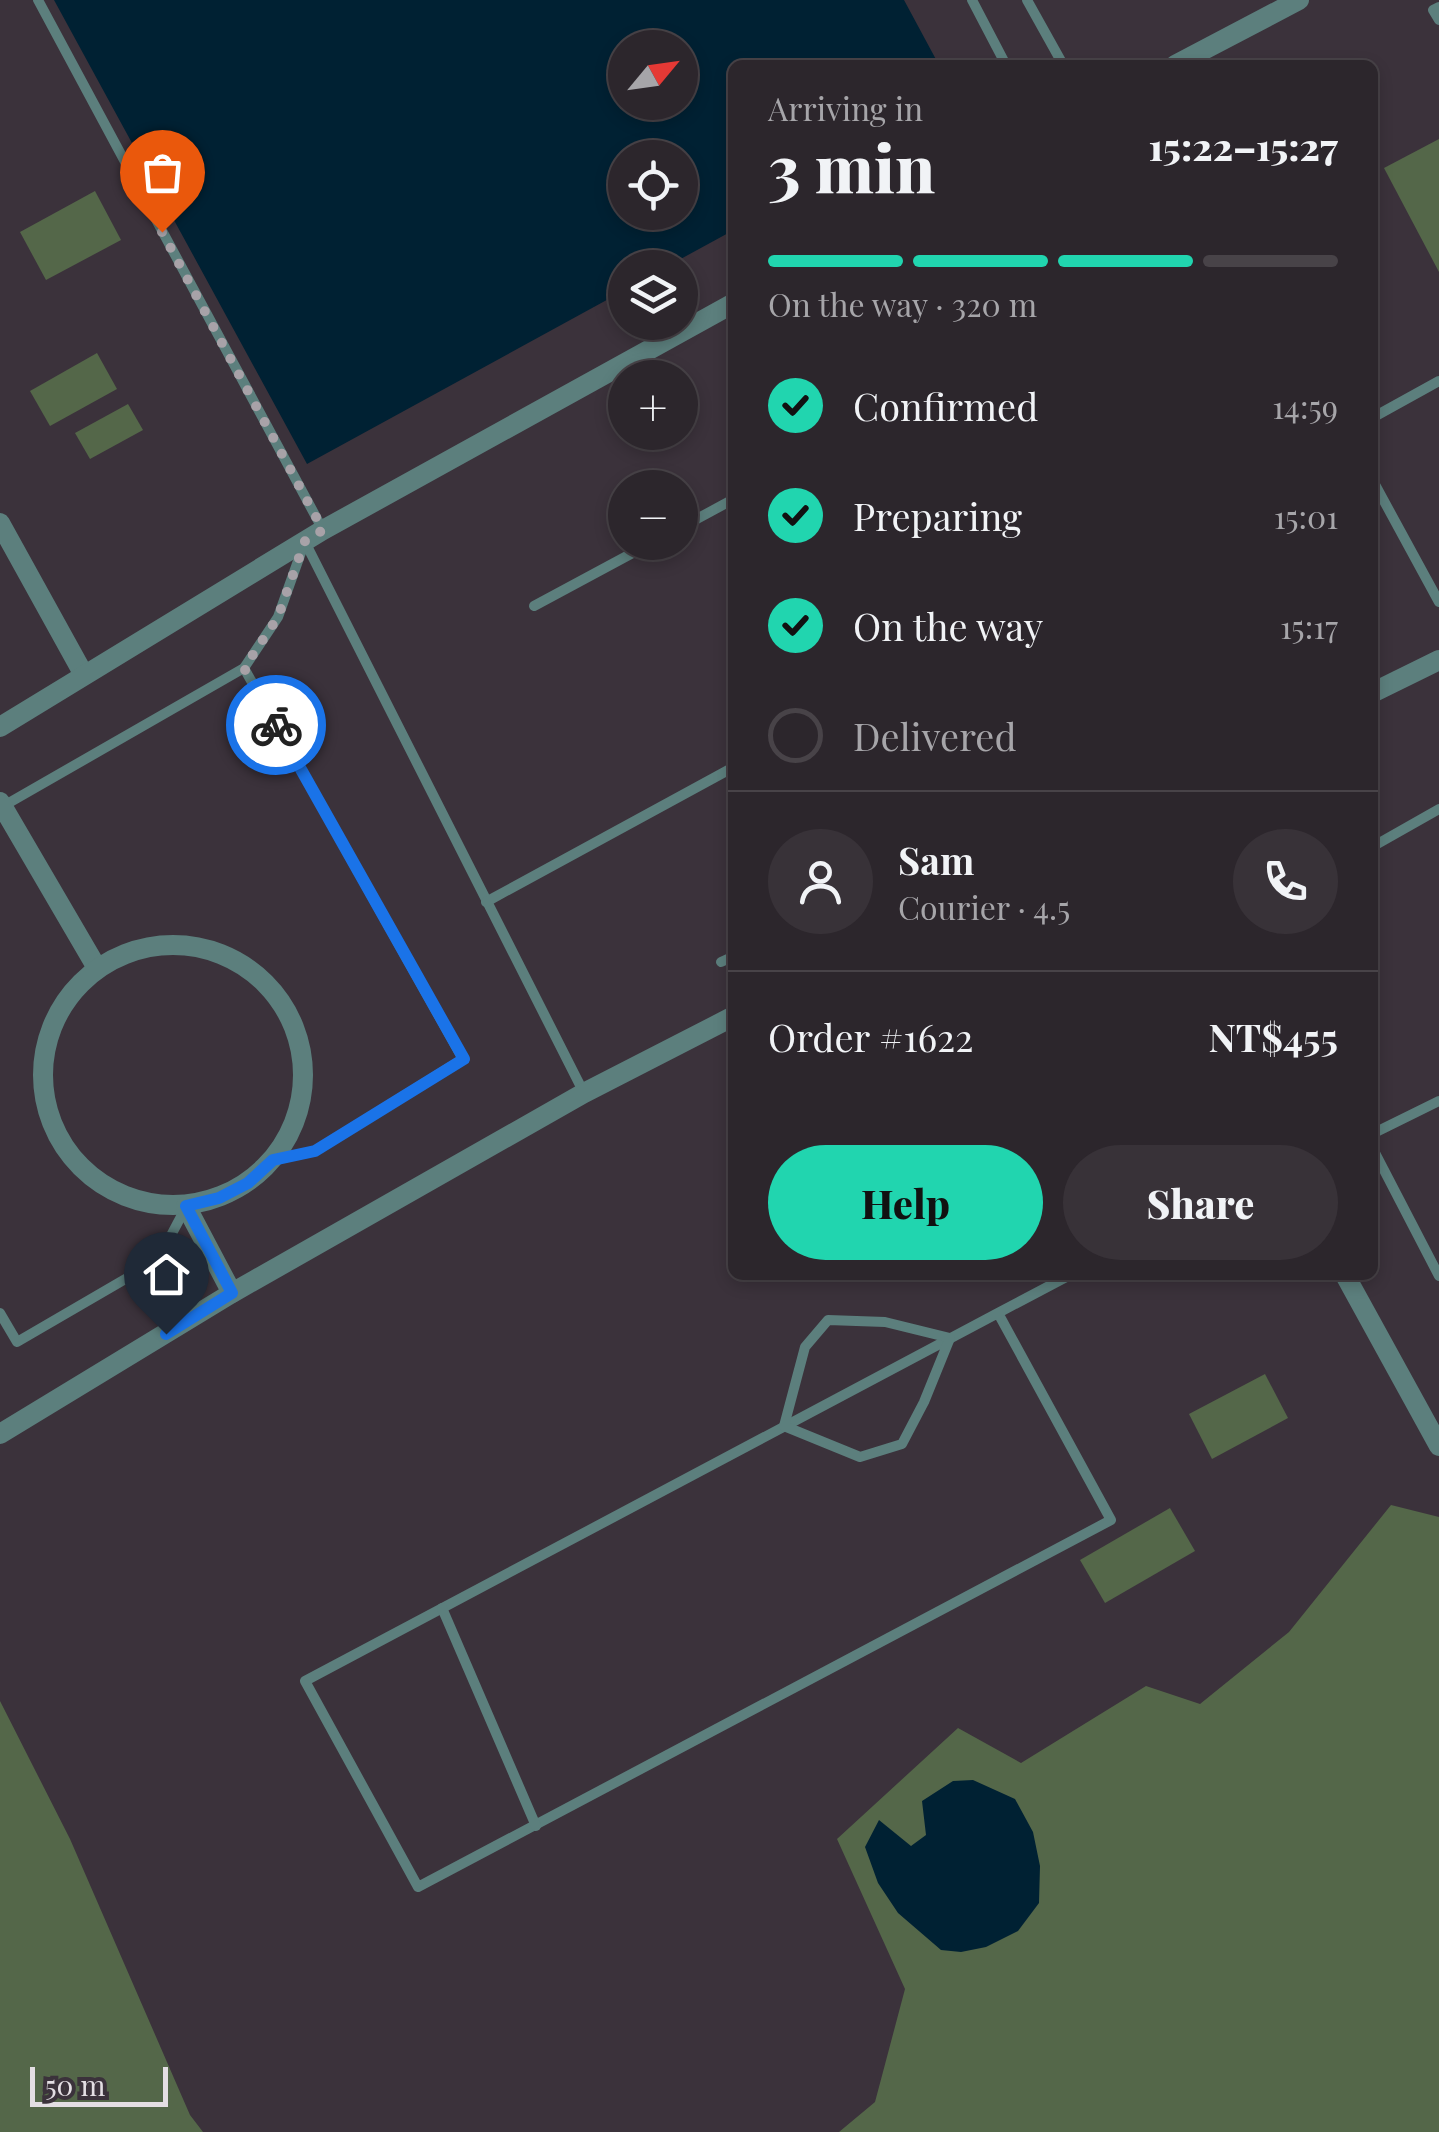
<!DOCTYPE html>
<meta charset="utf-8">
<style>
:root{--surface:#2c262c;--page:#383238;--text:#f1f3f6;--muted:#a6a5a9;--line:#484348;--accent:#21d5af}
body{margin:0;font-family:"Playfair Display",serif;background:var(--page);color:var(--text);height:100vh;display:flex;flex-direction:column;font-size:38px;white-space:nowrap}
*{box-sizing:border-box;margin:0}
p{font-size:32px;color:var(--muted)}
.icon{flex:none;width:55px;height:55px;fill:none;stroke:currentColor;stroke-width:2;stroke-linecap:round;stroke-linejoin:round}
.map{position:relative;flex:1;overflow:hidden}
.panel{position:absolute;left:728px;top:60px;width:650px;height:1220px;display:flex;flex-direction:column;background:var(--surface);border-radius:15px;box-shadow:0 5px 15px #0003,0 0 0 2px var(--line)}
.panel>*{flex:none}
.needle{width:65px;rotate:61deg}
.controls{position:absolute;left:608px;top:30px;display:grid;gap:20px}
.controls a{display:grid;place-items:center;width:90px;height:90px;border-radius:50%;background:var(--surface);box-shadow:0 5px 15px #0003,0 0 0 2px var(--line);font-size:50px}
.scale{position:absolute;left:30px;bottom:25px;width:138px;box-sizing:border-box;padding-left:10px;border:5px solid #e3dee3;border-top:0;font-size:28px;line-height:35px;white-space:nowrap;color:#e3dee3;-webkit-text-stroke:8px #3b323b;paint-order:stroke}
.pin{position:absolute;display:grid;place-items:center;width:85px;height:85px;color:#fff;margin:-102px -42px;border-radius:50% 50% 50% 0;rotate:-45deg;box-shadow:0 0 10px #0007}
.pin .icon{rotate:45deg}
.courier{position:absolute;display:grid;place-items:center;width:100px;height:100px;margin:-50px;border:8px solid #1a73e8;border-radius:50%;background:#fff;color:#222;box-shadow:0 2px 12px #0007}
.head em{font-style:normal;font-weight:800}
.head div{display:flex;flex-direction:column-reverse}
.head{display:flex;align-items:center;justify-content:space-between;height:170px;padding:0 40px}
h1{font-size:65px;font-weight:800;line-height:75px}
.bar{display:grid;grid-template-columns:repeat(4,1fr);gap:15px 10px;align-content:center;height:120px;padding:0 40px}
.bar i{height:12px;border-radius:8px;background:var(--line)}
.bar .active{background:var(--accent)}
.bar p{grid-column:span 4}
.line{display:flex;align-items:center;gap:25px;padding:0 40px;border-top:2px solid var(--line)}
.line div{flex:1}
.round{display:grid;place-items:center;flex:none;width:105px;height:105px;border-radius:52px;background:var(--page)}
ol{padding:0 40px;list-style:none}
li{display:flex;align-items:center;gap:30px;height:110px}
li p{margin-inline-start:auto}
li .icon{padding:10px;border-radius:50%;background:var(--accent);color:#111;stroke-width:4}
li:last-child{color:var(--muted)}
li i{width:55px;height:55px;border:5px solid var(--line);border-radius:50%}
.button{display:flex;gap:20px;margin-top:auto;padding:20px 40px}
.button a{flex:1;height:115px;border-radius:60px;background:var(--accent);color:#111;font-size:40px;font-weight:800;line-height:115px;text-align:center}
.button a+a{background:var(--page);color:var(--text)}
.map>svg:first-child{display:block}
.green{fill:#546749}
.water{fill:#002133;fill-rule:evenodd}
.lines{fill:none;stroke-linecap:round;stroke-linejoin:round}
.lane{stroke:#5c7f7d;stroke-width:10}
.street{stroke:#5c7f7d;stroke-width:20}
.done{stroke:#a8a2a8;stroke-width:10;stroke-dasharray:0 18}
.route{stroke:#1a73e8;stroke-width:12}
</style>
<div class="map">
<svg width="1439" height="2132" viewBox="0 0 1439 2132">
<rect width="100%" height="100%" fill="#3b323b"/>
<!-- green -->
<g class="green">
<polygon points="1439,139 1439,272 1384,168"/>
<polygon points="95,191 121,240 46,280 20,232"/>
<polygon points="97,353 117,389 50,426 30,391"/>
<polygon points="128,404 143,430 90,459 75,433"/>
<polygon points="1265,1374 1288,1418 1212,1459 1189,1414"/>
<polygon points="1391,1505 1439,1517 1439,2132 839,2132 875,2102 905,1989 837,1839 958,1728 1021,1763 1146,1686 1200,1704 1289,1632"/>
<polygon points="1170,1508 1195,1551 1105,1603 1080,1560"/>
<polygon points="0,1701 70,1839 190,2115 203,2132 0,2132"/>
</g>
<!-- water -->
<g class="water">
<path d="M 54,0 L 904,0 L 939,65 L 732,65 L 732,231 L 666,267 L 625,268 L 625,290 L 307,464 ZM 625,48 L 680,48 L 680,102 L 625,102 ZM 625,158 L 680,158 L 680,212 L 625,212 Z"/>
<polygon points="973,1780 1015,1799 1033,1832 1040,1866 1039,1903 1018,1931 986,1947 961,1952 941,1950 898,1913 878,1883 865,1847 879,1820 911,1846 926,1835 922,1801 953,1781"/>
</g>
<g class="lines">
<!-- lane -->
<g class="lane">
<polyline points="38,0 323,530"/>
<polyline points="972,0 1006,65"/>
<polyline points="1027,0 1061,61 1053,65"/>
<polyline points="1439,7 1433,10 1439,20"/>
<polyline points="1372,418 1439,381"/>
<polyline points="1372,479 1439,602"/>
<polyline points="680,528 732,500"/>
<polyline points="305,542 584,1093"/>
<polyline points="534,606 653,542"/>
<polyline points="244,668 463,1059 315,1151 273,1160"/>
<polyline points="0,808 244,668 278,617 303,547"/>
<polyline points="1372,847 1439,809"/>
<polyline points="486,902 732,768"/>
<polyline points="721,962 732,957"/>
<polyline points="1372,1134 1439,1101"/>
<polyline points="1372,1147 1439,1276"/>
<polyline points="0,1313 17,1342 158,1260 186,1207"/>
<polyline points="998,1313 1111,1520 418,1887 305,1681 998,1313 1070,1275"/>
<polygon points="828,1320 885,1322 950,1338 924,1402 902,1444 860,1457 784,1426 805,1347"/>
<polyline points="442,1608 536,1826"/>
</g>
<!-- street -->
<g class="street">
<polyline points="1175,65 1299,0"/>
<polyline points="0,523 84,675"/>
<polyline points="1372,693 1439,660"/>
<polyline points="0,727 323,530 732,304"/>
<polyline points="0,802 97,968"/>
<circle cx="173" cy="1075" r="130"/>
<polyline points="186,1206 232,1293"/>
<polyline points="1345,1275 1439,1446"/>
<polyline points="0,1434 232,1293 584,1093 732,1017"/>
</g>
</g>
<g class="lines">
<!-- done -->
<polyline class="done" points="162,232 323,530 305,541 278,617 244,668 276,725"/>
<!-- route -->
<polyline class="route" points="166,1334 232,1293 186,1206 219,1198 248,1183 273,1160 315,1151 464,1059 276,725"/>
</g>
</svg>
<div class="controls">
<a><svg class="needle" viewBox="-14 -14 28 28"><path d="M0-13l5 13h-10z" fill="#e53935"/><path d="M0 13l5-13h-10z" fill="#a6a5a9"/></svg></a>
<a><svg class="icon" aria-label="locate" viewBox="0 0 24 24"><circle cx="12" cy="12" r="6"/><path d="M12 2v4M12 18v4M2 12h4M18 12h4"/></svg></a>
<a><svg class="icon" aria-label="layers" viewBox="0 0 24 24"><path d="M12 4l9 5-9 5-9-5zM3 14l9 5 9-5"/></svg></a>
<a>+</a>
<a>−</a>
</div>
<div class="scale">50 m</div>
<div class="pin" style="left:162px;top:232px;background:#ea580c"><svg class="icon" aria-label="bag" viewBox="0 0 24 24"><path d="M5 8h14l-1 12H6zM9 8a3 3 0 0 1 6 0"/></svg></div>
<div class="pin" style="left:166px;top:1334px;background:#1f2937"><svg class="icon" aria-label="home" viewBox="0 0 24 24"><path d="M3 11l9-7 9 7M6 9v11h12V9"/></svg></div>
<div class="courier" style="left:276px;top:725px"><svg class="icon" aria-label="bike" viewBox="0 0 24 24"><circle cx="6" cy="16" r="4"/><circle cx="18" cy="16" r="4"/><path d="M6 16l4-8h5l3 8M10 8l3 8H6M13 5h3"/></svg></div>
<section class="panel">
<div class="head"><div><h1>3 min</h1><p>Arriving in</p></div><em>15:22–15:27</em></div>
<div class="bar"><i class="active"></i><i class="active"></i><i class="active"></i><i></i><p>On the way · 320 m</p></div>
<ol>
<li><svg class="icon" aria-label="check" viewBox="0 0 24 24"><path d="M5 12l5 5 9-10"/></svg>Confirmed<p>14:59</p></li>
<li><svg class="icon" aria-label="check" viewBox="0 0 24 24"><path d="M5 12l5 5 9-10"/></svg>Preparing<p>15:01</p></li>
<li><svg class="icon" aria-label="check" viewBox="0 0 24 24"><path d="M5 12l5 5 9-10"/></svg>On the way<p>15:17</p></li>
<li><i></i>Delivered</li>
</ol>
<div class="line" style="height:180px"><a class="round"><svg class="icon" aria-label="person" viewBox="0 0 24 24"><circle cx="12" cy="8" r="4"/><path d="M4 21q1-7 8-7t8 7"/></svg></a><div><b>Sam</b><p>Courier · 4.5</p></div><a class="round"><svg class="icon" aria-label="phone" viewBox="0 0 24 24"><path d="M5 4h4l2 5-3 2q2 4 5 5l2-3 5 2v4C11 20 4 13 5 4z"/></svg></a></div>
<div class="line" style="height:130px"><div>Order #1622</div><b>NT$455</b></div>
<div class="button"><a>Help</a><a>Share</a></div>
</section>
</div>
